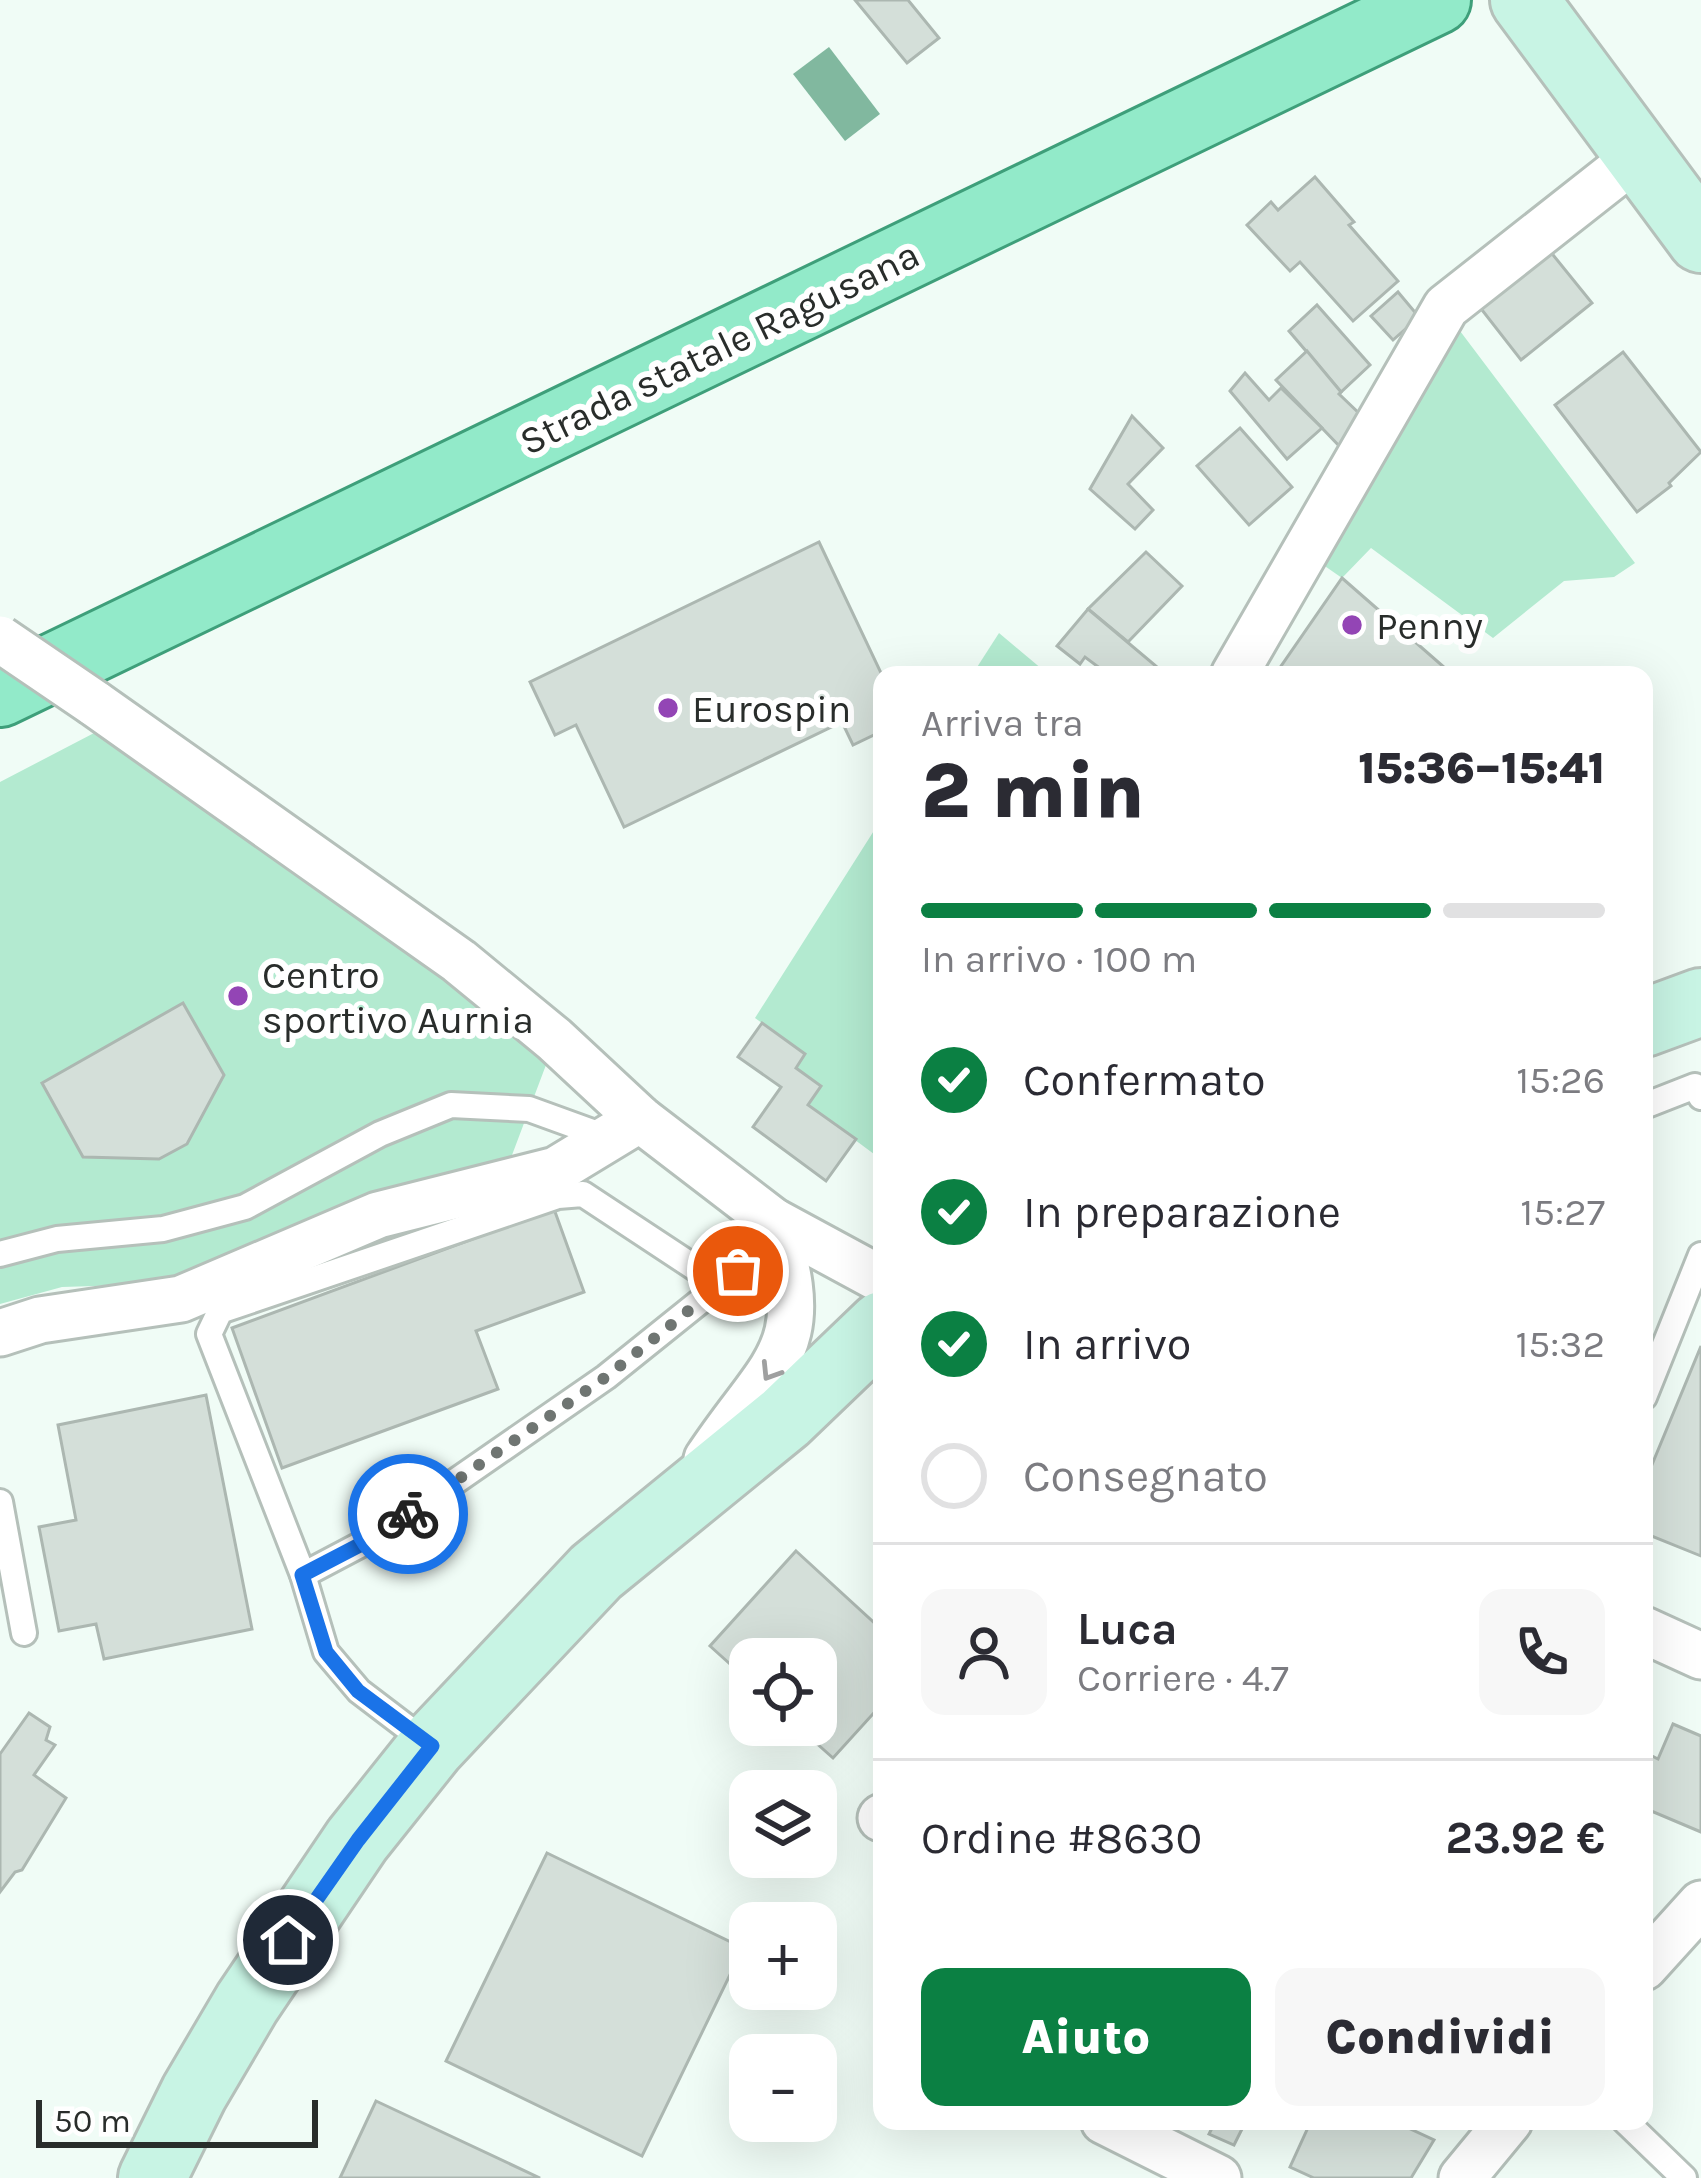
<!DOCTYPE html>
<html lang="it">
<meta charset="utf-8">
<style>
:root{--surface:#fff;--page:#f7f7f7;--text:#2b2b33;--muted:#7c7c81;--line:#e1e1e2;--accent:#0b8043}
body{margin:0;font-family:Karla,sans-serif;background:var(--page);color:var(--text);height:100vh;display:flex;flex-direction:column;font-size:45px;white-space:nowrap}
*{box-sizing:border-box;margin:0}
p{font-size:39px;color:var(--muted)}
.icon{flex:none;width:66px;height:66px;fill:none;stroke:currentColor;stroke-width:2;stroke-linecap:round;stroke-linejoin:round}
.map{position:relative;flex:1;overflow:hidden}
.details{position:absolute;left:873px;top:666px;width:780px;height:1464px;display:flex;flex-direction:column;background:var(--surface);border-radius:24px;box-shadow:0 12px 48px #0002}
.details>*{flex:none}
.buttons{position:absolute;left:729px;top:1638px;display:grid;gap:24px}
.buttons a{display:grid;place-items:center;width:108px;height:108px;border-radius:24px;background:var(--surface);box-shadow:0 12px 48px #0002;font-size:60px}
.scale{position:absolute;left:36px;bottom:30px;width:282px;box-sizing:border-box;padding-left:12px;border:6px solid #292d2b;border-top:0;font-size:33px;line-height:42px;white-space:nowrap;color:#292d2b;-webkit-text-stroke:9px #fff;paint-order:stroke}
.pin{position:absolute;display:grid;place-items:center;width:102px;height:102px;color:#fff;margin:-51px;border:6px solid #fff;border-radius:50%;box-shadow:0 3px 12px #0007}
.courier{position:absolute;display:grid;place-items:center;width:120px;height:120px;margin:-60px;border:9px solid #1a73e8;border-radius:50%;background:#fff;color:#222;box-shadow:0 3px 15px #0007}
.head em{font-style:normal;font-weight:800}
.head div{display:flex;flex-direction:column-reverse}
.head{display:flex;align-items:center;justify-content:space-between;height:204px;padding:0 48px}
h1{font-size:78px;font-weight:800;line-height:90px}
.bar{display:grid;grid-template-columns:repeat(4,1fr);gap:18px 12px;align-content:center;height:144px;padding:0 48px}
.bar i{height:15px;border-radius:9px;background:var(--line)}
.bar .current{background:var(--accent)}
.bar p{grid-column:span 4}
.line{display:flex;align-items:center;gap:30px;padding:0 48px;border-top:3px solid var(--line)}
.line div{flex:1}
.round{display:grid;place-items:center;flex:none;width:126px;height:126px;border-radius:24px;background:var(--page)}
ol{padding:0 48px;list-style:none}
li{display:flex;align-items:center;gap:36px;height:132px}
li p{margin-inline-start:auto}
li .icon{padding:12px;border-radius:50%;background:var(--accent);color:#fff;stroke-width:4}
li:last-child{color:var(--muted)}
li i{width:66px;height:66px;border:6px solid var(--line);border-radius:50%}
.cta{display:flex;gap:24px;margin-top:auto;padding:24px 48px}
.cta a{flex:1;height:138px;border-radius:24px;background:var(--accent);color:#fff;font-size:48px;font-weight:800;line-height:138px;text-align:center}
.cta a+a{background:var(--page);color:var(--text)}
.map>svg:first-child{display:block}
.green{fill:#b3ead0}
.water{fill:#81b89f}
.building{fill:#d4dfd9;stroke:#acb7b1;stroke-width:3}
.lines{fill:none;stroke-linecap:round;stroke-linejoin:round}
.lane-casing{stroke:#b5c0ba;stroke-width:30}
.street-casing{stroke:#b5c0ba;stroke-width:51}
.secondary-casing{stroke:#b5c0ba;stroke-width:72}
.primary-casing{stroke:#3e9f7a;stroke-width:72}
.lane{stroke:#fff;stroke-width:24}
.street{stroke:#fff;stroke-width:45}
.secondary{stroke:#c8f4e4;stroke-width:66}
.primary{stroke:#92eac9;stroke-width:66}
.street-bridge-casing{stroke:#b5c0ba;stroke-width:51;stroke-linecap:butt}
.street-bridge{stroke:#fff;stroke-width:45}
.oneway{stroke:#9fa0a0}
.done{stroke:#6f7572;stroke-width:12;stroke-dasharray:0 21.6}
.route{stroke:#1a73e8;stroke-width:15}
.poi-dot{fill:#9345b5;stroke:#fff;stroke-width:4.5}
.labels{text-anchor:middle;stroke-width:12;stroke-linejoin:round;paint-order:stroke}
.street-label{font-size:39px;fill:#292d2b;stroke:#fff}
.poi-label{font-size:39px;fill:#292d2b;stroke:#fff;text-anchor:start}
</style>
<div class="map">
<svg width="1701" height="2178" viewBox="0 0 1701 2178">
<rect width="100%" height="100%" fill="#f0fcf6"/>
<!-- green -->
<g class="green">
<polygon points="1454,323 1635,563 1614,577 1564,581 1493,638 1371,548 1342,578 1319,562"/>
<polygon points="999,633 1049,675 972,675"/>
<polygon points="96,732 262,837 549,1057 509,1163 159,1284 62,1287 0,1304 0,782"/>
<polygon points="882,818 882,1160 808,1105 821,1086 796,1068 804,1054 755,1018"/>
</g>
<!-- water -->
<polygon class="water" points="829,47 880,114 845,141 793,74"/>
<!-- building -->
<g class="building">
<polygon points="855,0 908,0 939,38 907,63"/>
<polygon points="1315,177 1354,222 1349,225 1398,281 1353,321 1300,262 1290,271 1247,225 1271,202 1278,210"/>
<polygon points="1545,245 1592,303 1521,360 1475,301"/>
<polygon points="1398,292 1419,317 1393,340 1371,316"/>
<polygon points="1317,305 1370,365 1341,392 1289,331"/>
<polygon points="1307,351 1341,392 1339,394 1363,417 1344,451 1276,380"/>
<polygon points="1623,352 1701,452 1669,483 1671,486 1637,512 1555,405"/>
<polygon points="1245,373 1269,400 1281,388 1322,428 1287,459 1230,391"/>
<polygon points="1132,416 1163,448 1128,484 1153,510 1135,529 1090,489"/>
<polygon points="1240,428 1292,487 1249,525 1197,466"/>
<polygon points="819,542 882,675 882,731 853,745 842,722 624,827 576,725 555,735 530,682"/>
<polygon points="1146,552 1182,586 1128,642 1088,609"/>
<polygon points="1342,578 1453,675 1281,675 1277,672"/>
<polygon points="1088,609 1163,672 1161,675 1109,675 1085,657 1080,664 1057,646"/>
<polygon points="183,1003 224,1075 187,1144 159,1159 83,1157 42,1083"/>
<polygon points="762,1023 805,1054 796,1068 821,1086 808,1105 856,1139 826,1181 753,1127 781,1087 738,1057"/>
<polygon points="554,1209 584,1292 476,1331 498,1389 282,1468 232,1328"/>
<polygon points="1701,1346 1701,1556 1644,1533 1644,1484"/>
<polygon points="206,1395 252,1629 104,1659 96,1624 59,1631 39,1527 76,1520 58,1425"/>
<polygon points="796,1551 882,1630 882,1704 833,1758 796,1725 816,1725 816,1659 750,1659 750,1682 710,1646"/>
<polygon points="29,1713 50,1727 46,1740 55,1745 34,1775 66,1798 22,1870 15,1872 0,1892 0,1754"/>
<polygon points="1673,1724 1701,1736 1701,1832 1644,1808 1644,1769 1650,1755 1658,1759"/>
<polygon points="547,1853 743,1948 642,2156 446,2061"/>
<polygon points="376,2101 540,2178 340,2178"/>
<polygon points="1209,2121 1246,2121 1234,2145 1209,2134 1214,2124"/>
<polygon points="1311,2121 1393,2121 1434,2140 1411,2178 1314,2178 1290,2167"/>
</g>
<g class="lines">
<defs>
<g id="lane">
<polyline points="1644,1106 1695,1086 1701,1097"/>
<polyline points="0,1254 57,1239 163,1229 245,1207 380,1134 451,1105 529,1109 609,1138"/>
<polyline points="1644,1397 1701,1255"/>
<polyline points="0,1502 24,1633"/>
<polyline points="303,1575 375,1537 606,1377 738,1271 773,1221"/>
<polyline points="430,1745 359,1691 326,1652 303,1575 209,1334 220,1311 558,1196 583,1194 721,1285"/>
<polyline points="1625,2121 1684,2178"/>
</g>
<g id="street">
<polyline points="1234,675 1446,307 1639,155"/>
<polyline points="94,703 459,961 554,1039 640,1119 773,1221 882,1280"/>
<polyline points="0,1333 40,1320 181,1299 378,1215 556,1170 640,1119"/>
<path d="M 707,1459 C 773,1359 817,1351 773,1221"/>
<polyline points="1644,1630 1701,1656"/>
<polyline points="881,1818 882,1817"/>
<polyline points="1644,1967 1701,1904"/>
<polyline points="1104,2121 1218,2178"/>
<polyline points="1462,2178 1509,2121"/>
</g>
<g id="secondary">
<polyline points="1524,0 1701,239"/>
<polyline points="1644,1023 1701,1002"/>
<polyline points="152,2178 194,2093 247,2003 357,1840 432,1746 596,1572 785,1418 882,1325"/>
</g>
<polyline id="primary" points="0,693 1437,0"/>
</defs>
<!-- lane casing -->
<use href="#lane" class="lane-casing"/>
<!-- street casing -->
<use href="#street" class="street-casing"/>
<!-- secondary casing -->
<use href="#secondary" class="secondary-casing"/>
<!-- primary casing -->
<use href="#primary" class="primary-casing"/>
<!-- lane -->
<use href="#lane" class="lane"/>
<!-- street -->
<use href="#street" class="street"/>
<!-- secondary -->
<use href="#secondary" class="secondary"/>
<!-- primary -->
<use href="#primary" class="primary"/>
<defs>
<polyline id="street-bridge" points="0,639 94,703"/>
</defs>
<!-- street-bridge casing -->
<use href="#street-bridge" class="street-bridge-casing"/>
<!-- street-bridge -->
<use href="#street-bridge" class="street-bridge"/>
</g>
<!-- one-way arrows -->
<defs><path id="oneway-chevron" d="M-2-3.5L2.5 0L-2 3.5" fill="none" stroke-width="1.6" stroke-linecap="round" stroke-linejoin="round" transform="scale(3)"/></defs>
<use class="oneway" href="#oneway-chevron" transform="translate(770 1372) rotate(122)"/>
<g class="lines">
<!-- done -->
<polyline class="done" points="408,1514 606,1377 738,1271"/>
<!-- route -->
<polyline class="route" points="288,1940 358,1840 432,1746 358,1691 326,1652 302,1575 375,1537 408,1514"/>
</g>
<!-- markers -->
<g class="poi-dot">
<circle cx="1352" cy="625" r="12"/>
<circle cx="668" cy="708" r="12"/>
<circle cx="238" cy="996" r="12"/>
</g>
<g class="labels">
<!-- street labels -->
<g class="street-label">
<text transform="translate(719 347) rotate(-26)" y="14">Strada statale Ragusana</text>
</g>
<!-- poi labels -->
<g class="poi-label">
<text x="1376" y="639">Penny</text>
<text x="692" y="722">Eurospin</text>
<text x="262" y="988">Centro<tspan x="262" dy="45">sportivo Aurnia</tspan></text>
</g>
</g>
</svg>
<div class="buttons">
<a><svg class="icon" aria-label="locate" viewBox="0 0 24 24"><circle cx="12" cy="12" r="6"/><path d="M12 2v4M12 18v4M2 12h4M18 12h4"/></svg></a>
<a><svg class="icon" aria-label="layers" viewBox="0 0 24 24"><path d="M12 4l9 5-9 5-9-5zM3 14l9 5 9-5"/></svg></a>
<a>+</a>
<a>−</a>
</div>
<div class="scale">50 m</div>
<div class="pin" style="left:738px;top:1271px;background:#ea580c"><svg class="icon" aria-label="bag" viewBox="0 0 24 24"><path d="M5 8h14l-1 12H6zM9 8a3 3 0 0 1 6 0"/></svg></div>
<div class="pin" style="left:288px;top:1940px;background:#1f2937"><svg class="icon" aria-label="home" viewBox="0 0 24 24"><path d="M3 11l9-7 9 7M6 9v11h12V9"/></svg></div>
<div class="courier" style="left:408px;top:1514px"><svg class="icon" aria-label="bike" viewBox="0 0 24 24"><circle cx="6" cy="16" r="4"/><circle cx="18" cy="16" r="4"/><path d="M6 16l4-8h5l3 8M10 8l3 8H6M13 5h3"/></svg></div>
<section class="details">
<div class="head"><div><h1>2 min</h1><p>Arriva tra</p></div><em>15:36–15:41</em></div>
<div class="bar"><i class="current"></i><i class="current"></i><i class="current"></i><i></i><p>In arrivo · 100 m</p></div>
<ol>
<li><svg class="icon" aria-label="check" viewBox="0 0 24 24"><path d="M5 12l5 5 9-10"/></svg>Confermato<p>15:26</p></li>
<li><svg class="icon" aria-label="check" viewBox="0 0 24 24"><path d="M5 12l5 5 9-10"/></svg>In preparazione<p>15:27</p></li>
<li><svg class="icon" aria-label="check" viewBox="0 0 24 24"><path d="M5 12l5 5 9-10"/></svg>In arrivo<p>15:32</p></li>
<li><i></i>Consegnato</li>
</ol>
<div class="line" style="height:216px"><a class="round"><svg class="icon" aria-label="person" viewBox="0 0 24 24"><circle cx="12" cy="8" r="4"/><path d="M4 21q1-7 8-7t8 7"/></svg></a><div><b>Luca</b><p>Corriere · 4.7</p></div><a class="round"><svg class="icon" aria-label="phone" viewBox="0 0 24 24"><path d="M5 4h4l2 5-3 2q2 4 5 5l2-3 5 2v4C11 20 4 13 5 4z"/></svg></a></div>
<div class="line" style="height:156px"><div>Ordine #8630</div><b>23.92 €</b></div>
<div class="cta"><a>Aiuto</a><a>Condividi</a></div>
</section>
</div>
